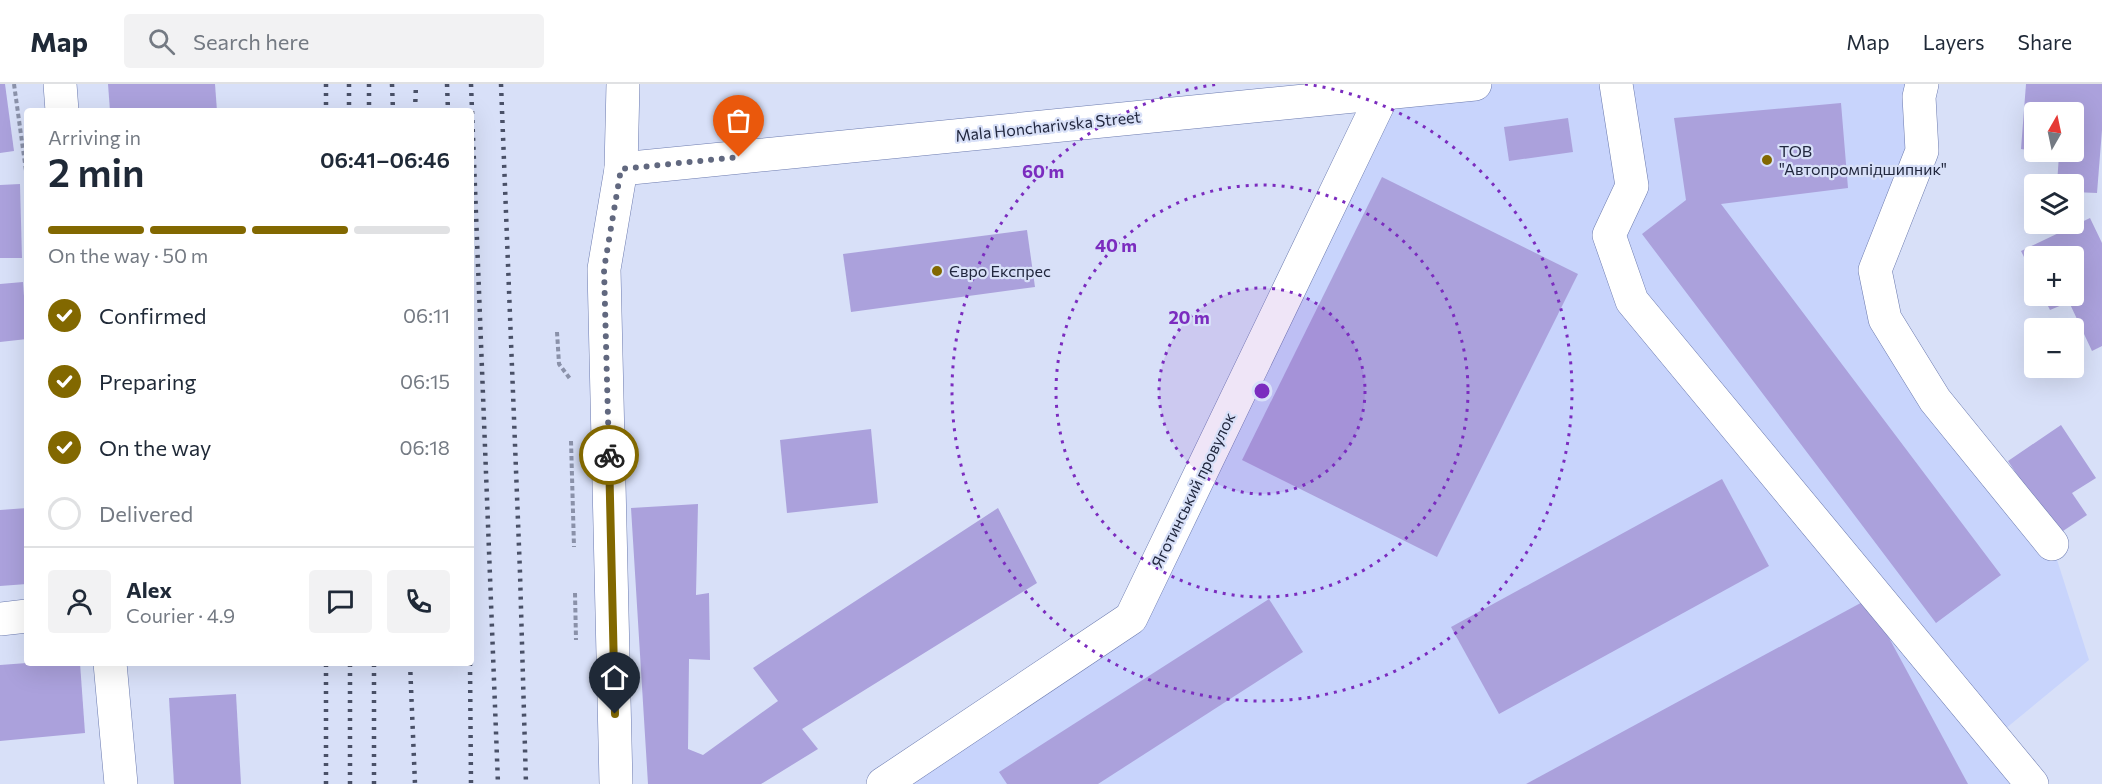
<!DOCTYPE html>
<meta charset="utf-8">
<style>
:root{--surface:#fff;--page:#f2f2f3;--text:#1f2937;--muted:#747a83;--line:#e0e1e3;--accent:#826800}
body{margin:0;font-family:Commissioner,sans-serif;background:var(--page);color:var(--text);height:100vh;display:flex;flex-direction:column;font-size:22px;white-space:nowrap}
*{box-sizing:border-box;margin:0}
p{font-size:20px;color:var(--muted)}
.icon{flex:none;width:33px;height:33px;fill:none;stroke:currentColor;stroke-width:2;stroke-linecap:round;stroke-linejoin:round}
.map{position:relative;flex:1;overflow:hidden}
.sheet{position:absolute;left:24px;top:24px;width:450px;height:558px;display:flex;flex-direction:column;background:var(--surface);border-radius:6px;box-shadow:0 6px 24px #0002}
.sheet>*{flex:none}
.needle{width:39px;rotate:9deg}
.controls{position:absolute;left:2024px;top:18px;display:grid;gap:12px}
.controls a{display:grid;place-items:center;width:60px;height:60px;border-radius:6px;background:var(--surface);box-shadow:0 6px 24px #0002;font-size:30px}
.pin{position:absolute;display:grid;place-items:center;width:51px;height:51px;color:#fff;margin:-62px -26px;border-radius:50% 50% 50% 0;rotate:-45deg;box-shadow:0 0 6px #0007}
.pin .icon{rotate:45deg}
.courier{position:absolute;display:grid;place-items:center;width:60px;height:60px;margin:-30px;border:4px solid #826800;border-radius:50%;background:#fff;color:#222;box-shadow:0 2px 8px #0007}
.head em{font-style:normal;font-weight:600}
.head div{display:flex;flex-direction:column-reverse}
.head{display:flex;align-items:center;justify-content:space-between;height:102px;padding:0 24px}
h1{font-size:39px;font-weight:600;line-height:45px}
.bar{display:grid;grid-template-columns:repeat(4,1fr);gap:9px 6px;align-content:center;height:72px;padding:0 24px}
.bar i{height:8px;border-radius:4px;background:var(--line)}
.bar .selected{background:var(--accent)}
.bar p{grid-column:span 4}
.line{display:flex;align-items:center;gap:15px;padding:0 24px;border-top:2px solid var(--line)}
.line div{flex:1}
.round{display:grid;place-items:center;flex:none;width:63px;height:63px;border-radius:6px;background:var(--page)}
ol{padding:0 24px;list-style:none}
li{display:flex;align-items:center;gap:18px;height:66px}
li p{margin-inline-start:auto}
li .icon{padding:6px;border-radius:50%;background:var(--accent);color:#fff;stroke-width:4}
li:last-child{color:var(--muted)}
li i{width:33px;height:33px;border:3px solid var(--line);border-radius:50%}
header{display:flex;align-items:center;gap:36px;box-sizing:border-box;height:84px;padding:0 30px;background:var(--surface);border-bottom:2px solid var(--line)}
header strong{font-size:28px}
nav{display:flex;gap:33px;margin-inline-start:auto;font-size:21px}
.search{width:420px;height:54px;background:var(--page);display:flex;align-items:center;gap:15px;box-sizing:border-box;padding:0 21px;border-radius:6px;color:var(--muted);font-size:22px}
.map>svg:first-child{display:block}
.built{fill:#c8d4fc}
.building{fill:#aba1dc}
.lines{fill:none;stroke-linecap:round;stroke-linejoin:round}
.minor-casing{stroke:#6b7aaf;stroke-width:34}
.path{stroke:#8a91a9;stroke-width:4;stroke-dasharray:4.5 3;stroke-linecap:butt}
.minor{stroke:#fff;stroke-width:33}
.rail{stroke:#495067;stroke-width:4.5;stroke-dasharray:3 6;stroke-linecap:butt}
.done{stroke:#61687f;stroke-width:6;stroke-dasharray:0 10.8}
.route{stroke:#826800;stroke-width:8}
.ring{fill:none;stroke:#7b2cbf;stroke-width:3;stroke-dasharray:3 6}
.poi-dot{fill:#826800;stroke:#d8e0f8;stroke-width:2}
.labels{text-anchor:middle;stroke-width:4.5;stroke-linejoin:round;paint-order:stroke}
.street-label{font-size:16px;fill:#21273e;stroke:#d8e0f8}
.poi-label{font-size:16px;fill:#21273e;stroke:#d8e0f8;text-anchor:start}
.centre{fill:#7b2cbf;stroke:#d8e0f8;stroke-width:3}
.ring-label{font-size:18px;text-anchor:middle;font-weight:bold;fill:#7b2cbf;stroke:#d8e0f8;stroke-width:4.5;stroke-linejoin:round;paint-order:stroke}
</style>
<header>
<strong>Map</strong>
<div class="search"><svg class="icon" aria-label="search" viewBox="0 0 24 24"><circle cx="10" cy="10" r="6"/><path d="M15 15l6 6"/></svg>Search here</div>
<nav><a>Map</a><a>Layers</a><a>Share</a></nav>
</header>
<div class="map">
<svg width="2102" height="700" viewBox="0 0 2102 700">
<rect width="100%" height="100%" fill="#d8e0f8"/>
<!-- built -->
<polygon class="built" points="1471,0 1922,0 1895,132 1885,235 2052,460 2089,576 1994,654 2032,700 883,700 1131,534 1384,8"/>
<!-- building -->
<g class="building">
<polygon points="0,0 5,0 14,67 0,69"/>
<polygon points="108,0 215,0 217,27 110,27"/>
<polygon points="2026,0 2102,0 2102,46 2097,109 2073,108 2073,100 2057,100 2059,71 2046,69 2073,68 2073,28 2034,28 2034,67 2021,65"/>
<polygon points="1841,19 1848,104 1721,120 2001,491 1936,539 1642,150 1686,116 1674,34"/>
<polygon points="1568,34 1573,68 1509,77 1504,43"/>
<polygon points="1382,93 1578,190 1437,473 1242,376"/>
<polygon points="20,100 22,174 0,174 0,101"/>
<polygon points="2090,134 2102,159 2102,262 2092,267 2069,218 2050,226 2043,212 2073,212 2073,172 2034,172 2034,193 2021,167"/>
<polygon points="1027,146 1035,203 851,228 843,170"/>
<polygon points="23,198 27,255 0,258 0,200"/>
<polygon points="2061,341 2096,394 2072,409 2087,431 2057,451 2008,377"/>
<polygon points="871,345 878,419 787,429 780,356"/>
<polygon points="1722,395 1769,482 1499,630 1451,543"/>
<polygon points="698,420 696,511 709,509 710,576 689,575 688,665 703,671 778,617 753,584 998,424 1037,499 802,645 818,665 761,700 648,700 631,424"/>
<polygon points="27,424 27,500 0,502 0,426"/>
<polygon points="1269,515 1303,568 1098,700 1007,700 999,688"/>
<polygon points="1868,515 1968,700 1526,700"/>
<polygon points="27,579 80,579 85,649 0,657 0,581"/>
<polygon points="236,610 241,700 174,700 169,614"/>
</g>
<g class="lines">
<defs>
<g id="minor">
<polyline points="60,0 62,27"/>
<polyline points="1616,0 1632,102 1609,151 1632,217 2032,700"/>
<polyline points="1922,0 1919,13 1922,67 1875,186 1885,235 1935,316 2052,460"/>
<polyline points="621,85 1475,0"/>
<polyline points="0,535 27,532"/>
<polyline points="110,579 121,700"/>
<polyline points="616,700 604,185 621,85 623,0"/>
<polyline points="883,700 1131,534 1384,8"/>
</g>
</defs>
<!-- minor casing -->
<use href="#minor" class="minor-casing"/>
<!-- path -->
<g class="path">
<polyline points="14,0 27,94"/>
<polyline points="557,248 559,280 571,296"/>
<polyline points="571,357 574,463"/>
<polyline points="575,509 576,556"/>
</g>
<!-- minor -->
<use href="#minor" class="minor"/>
<!-- rail -->
<g class="rail">
<polyline points="326,0 326,27"/>
<polyline points="349,0 349,27"/>
<polyline points="369,0 369,27"/>
<polyline points="392,0 393,27"/>
<polyline points="447,0 448,27"/>
<polyline points="471,0 498,700"/>
<polyline points="501,0 520,489 526,700"/>
<polyline points="415,27 416,0"/>
<polyline points="410,579 415,700"/>
<polyline points="470,579 471,700"/>
<polyline points="326,700 326,579"/>
<polyline points="350,700 350,579"/>
<polyline points="374,700 374,579"/>
</g>
</g>
<g class="lines">
<!-- done -->
<polyline class="done" points="609,371 604,185 621,85 739,73"/>
<!-- route -->
<polyline class="route" points="609,371 615,630"/>
</g>
<!-- distance rings -->
<circle cx="1262" cy="307" r="103" fill="#7b2cbf" fill-opacity=".12"/>
<g class="ring">
<circle cx="1262" cy="307" r="103"/>
<circle cx="1262" cy="307" r="206"/>
<path d="M1305 0A310 310 0 1 1 1219 0"/>
</g>
<!-- markers -->
<g class="poi-dot">
<circle cx="1767" cy="76" r="6"/>
<circle cx="937" cy="187" r="6"/>
</g>
<g class="labels">
<!-- street labels -->
<g class="street-label">
<text transform="translate(1048 42) rotate(-6)" y="6">Mala Honcharivska Street</text>
<text transform="translate(1193 406) rotate(-64)" y="6">Яготинський провулок</text>
</g>
<!-- poi labels -->
<g class="poi-label">
<text x="1779" y="73">ТОВ<tspan x="1779" dy="18">"Автопромпідшипник"</tspan></text>
<text x="949" y="193">Євро Експрес</text>
</g>
</g>
<circle cx="1262" cy="307" r="9" class="centre"/>
<g class="ring-label">
<text x="1043" y="94">60 m</text>
<text x="1116" y="168">40 m</text>
<text x="1189" y="240">20 m</text>
</g>
</svg>
<div class="controls">
<a><svg class="needle" viewBox="-14 -14 28 28"><path d="M0-13l5 13h-10z" fill="#e53935"/><path d="M0 13l5-13h-10z" fill="#747a83"/></svg></a>
<a><svg class="icon" aria-label="layers" viewBox="0 0 24 24"><path d="M12 4l9 5-9 5-9-5zM3 14l9 5 9-5"/></svg></a>
<a>+</a>
<a>−</a>
</div>
<div class="pin" style="left:739px;top:73px;background:#ea580c"><svg class="icon" aria-label="bag" viewBox="0 0 24 24"><path d="M5 8h14l-1 12H6zM9 8a3 3 0 0 1 6 0"/></svg></div>
<div class="pin" style="left:615px;top:630px;background:#1f2937"><svg class="icon" aria-label="home" viewBox="0 0 24 24"><path d="M3 11l9-7 9 7M6 9v11h12V9"/></svg></div>
<div class="courier" style="left:609px;top:371px"><svg class="icon" aria-label="bike" viewBox="0 0 24 24"><circle cx="6" cy="16" r="4"/><circle cx="18" cy="16" r="4"/><path d="M6 16l4-8h5l3 8M10 8l3 8H6M13 5h3"/></svg></div>
<section class="sheet">
<div class="head"><div><h1>2 min</h1><p>Arriving in</p></div><em>06:41–06:46</em></div>
<div class="bar"><i class="selected"></i><i class="selected"></i><i class="selected"></i><i></i><p>On the way · 50 m</p></div>
<ol>
<li><svg class="icon" aria-label="check" viewBox="0 0 24 24"><path d="M5 12l5 5 9-10"/></svg>Confirmed<p>06:11</p></li>
<li><svg class="icon" aria-label="check" viewBox="0 0 24 24"><path d="M5 12l5 5 9-10"/></svg>Preparing<p>06:15</p></li>
<li><svg class="icon" aria-label="check" viewBox="0 0 24 24"><path d="M5 12l5 5 9-10"/></svg>On the way<p>06:18</p></li>
<li><i></i>Delivered</li>
</ol>
<div class="line" style="height:108px"><a class="round"><svg class="icon" aria-label="person" viewBox="0 0 24 24"><circle cx="12" cy="8" r="4"/><path d="M4 21q1-7 8-7t8 7"/></svg></a><div><b>Alex</b><p>Courier · 4.9</p></div><a class="round"><svg class="icon" aria-label="chat" viewBox="0 0 24 24"><path d="M4 5h16v11H9l-5 4z"/></svg></a><a class="round"><svg class="icon" aria-label="phone" viewBox="0 0 24 24"><path d="M5 4h4l2 5-3 2q2 4 5 5l2-3 5 2v4C11 20 4 13 5 4z"/></svg></a></div>
</section>
</div>
